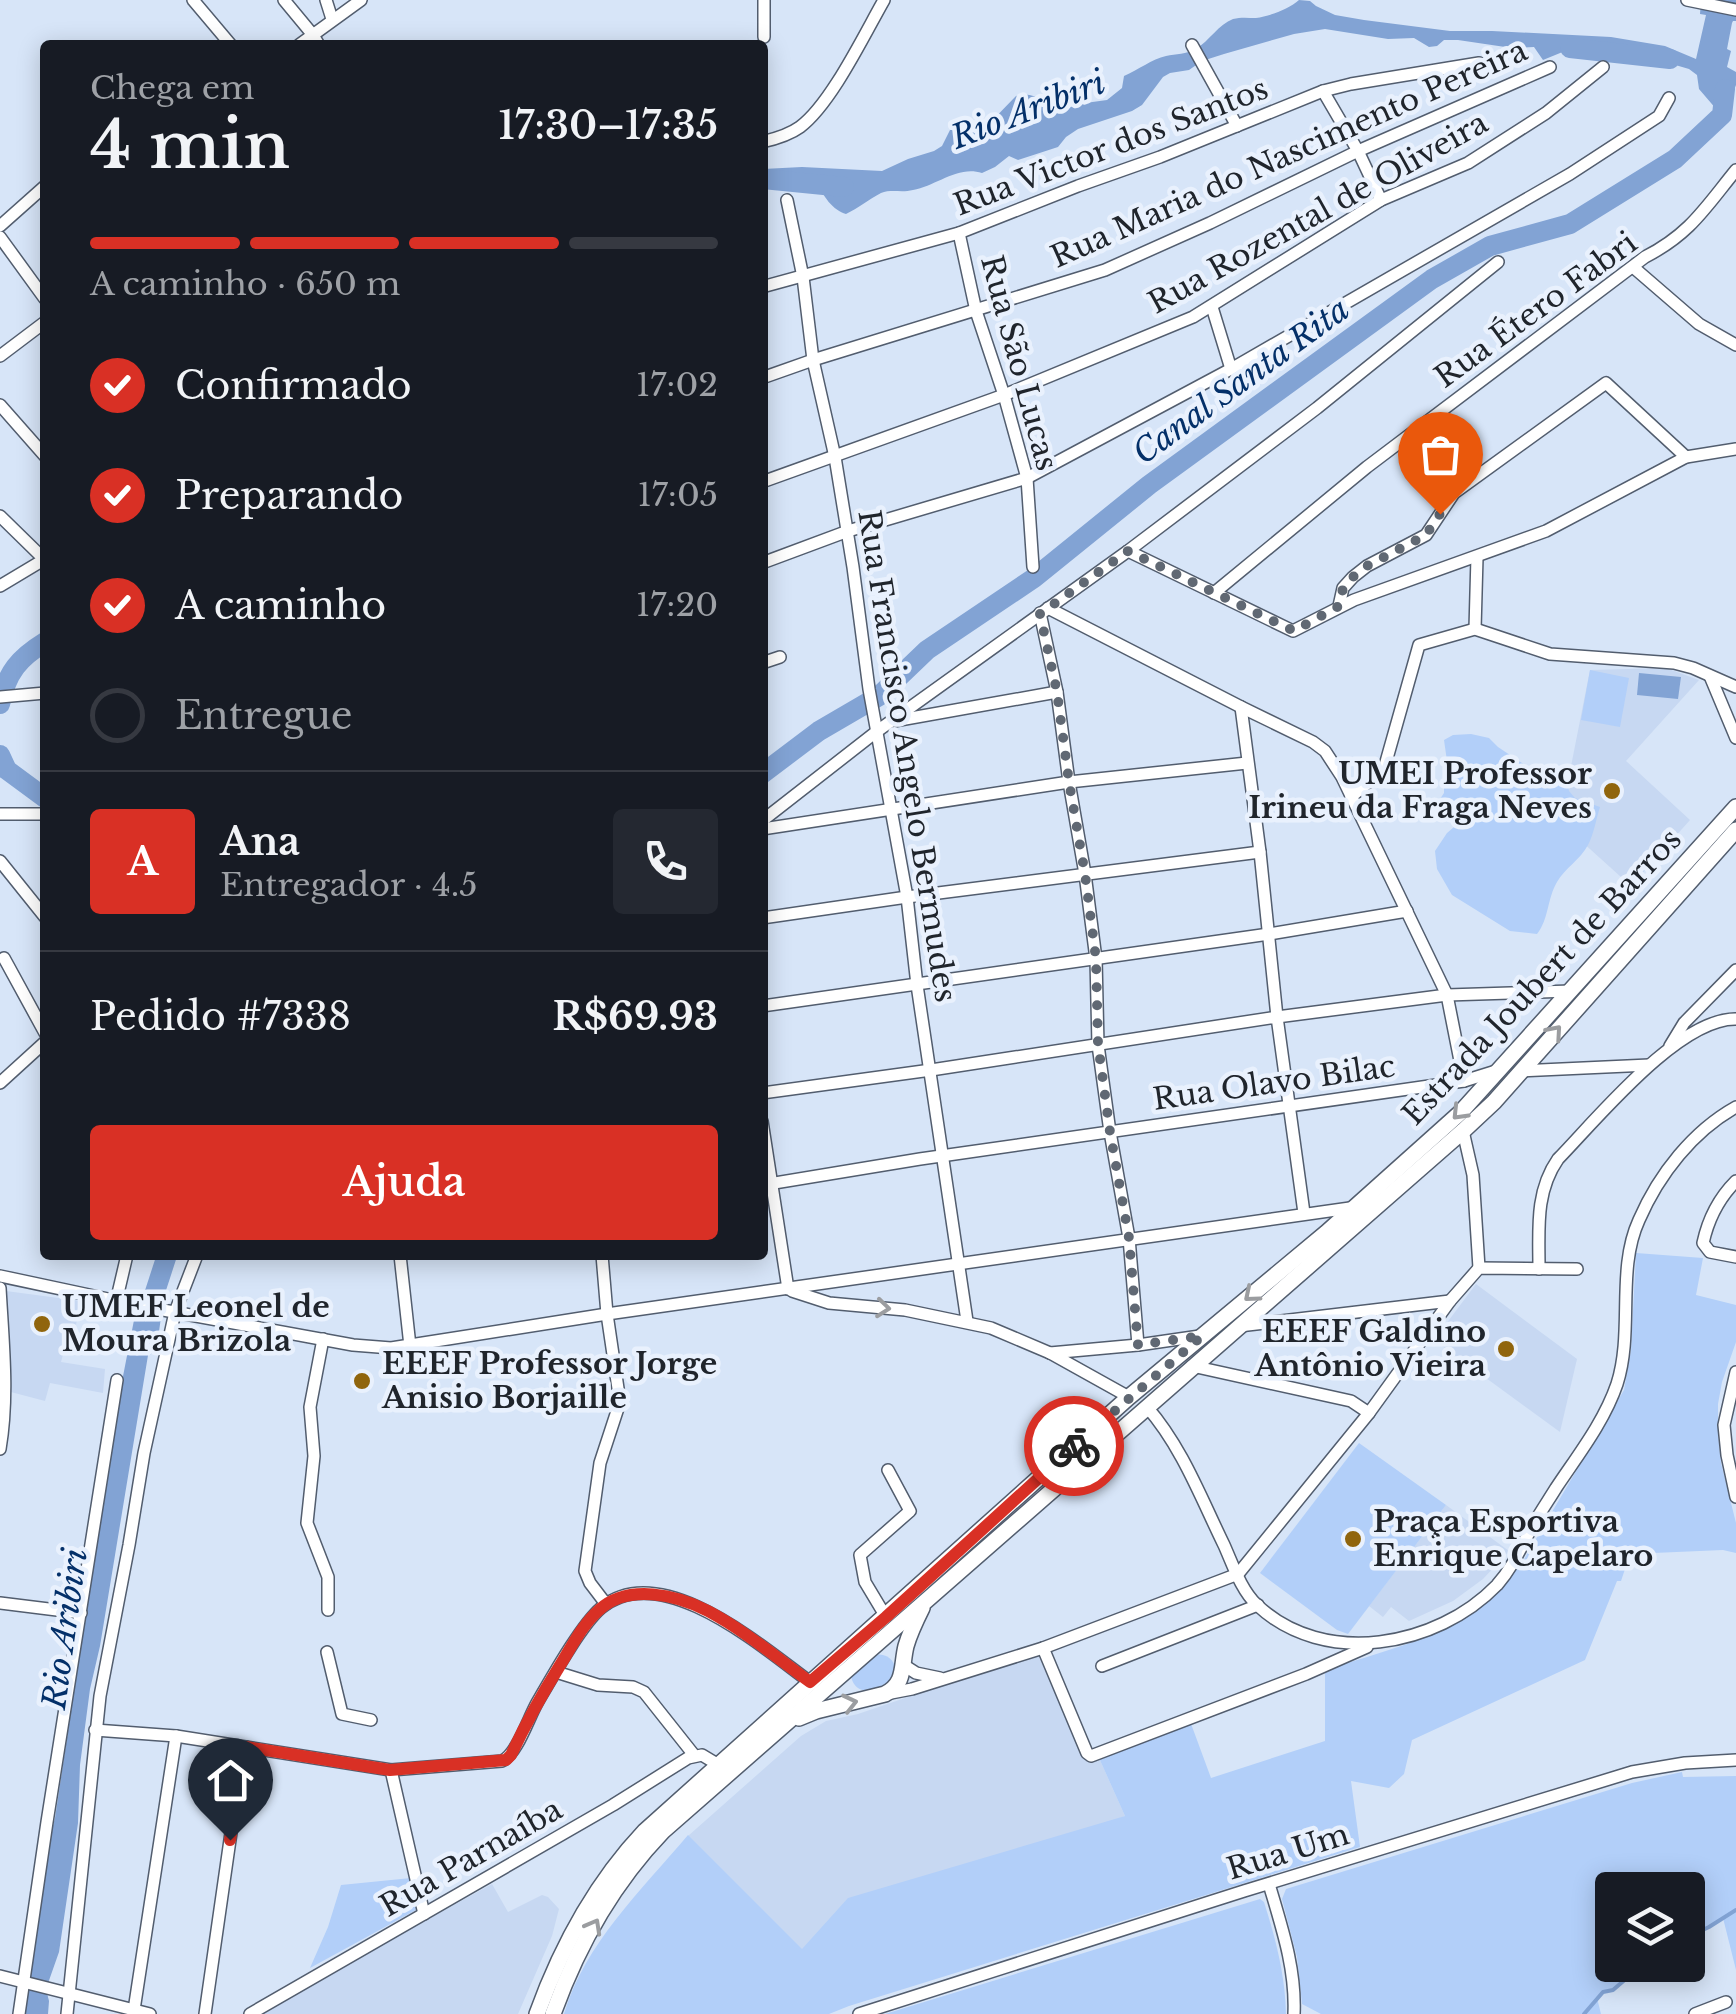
<!DOCTYPE html>
<html lang="pt">
<meta charset="utf-8">
<style>
:root{--surface:#171b24;--page:#242831;--text:#f1f3f6;--muted:#9ea1a6;--line:#363941;--accent:#d93025}
body{margin:0;font-family:"Libre Baskerville",serif;background:var(--page);color:var(--text);height:100vh;display:flex;flex-direction:column;font-size:38px;white-space:nowrap}
*{box-sizing:border-box;margin:0}
p{font-size:32px;color:var(--muted)}
.icon{flex:none;width:55px;height:55px;fill:none;stroke:currentColor;stroke-width:2;stroke-linecap:round;stroke-linejoin:round}
.map{position:relative;flex:1;overflow:hidden}
.details{position:absolute;left:40px;top:40px;width:728px;height:1220px;display:flex;flex-direction:column;background:var(--surface);border-radius:10px;box-shadow:0 5px 25px #0003}
.details>*{flex:none}
.controls{position:absolute;left:1595px;top:1872px;display:grid;gap:20px}
.controls a{display:grid;place-items:center;width:110px;height:110px;border-radius:10px;background:var(--surface);box-shadow:0 5px 25px #0003;font-size:50px}
.pin{position:absolute;display:grid;place-items:center;width:85px;height:85px;color:#fff;margin:-102px -42px;border-radius:50% 50% 50% 0;rotate:-45deg;box-shadow:0 0 10px #0007}
.pin .icon{rotate:45deg}
.courier{position:absolute;display:grid;place-items:center;width:100px;height:100px;margin:-50px;border:8px solid #d93025;border-radius:50%;background:#fff;color:#222;box-shadow:0 2px 12px #0007}
.summary em{font-style:normal;font-weight:600}
.summary div{display:flex;flex-direction:column-reverse}
.summary{display:flex;align-items:center;justify-content:space-between;height:170px;padding:0 50px}
h1{font-size:65px;font-weight:600;line-height:75px}
.bar{display:grid;grid-template-columns:repeat(4,1fr);gap:15px 10px;align-content:center;height:120px;padding:0 50px}
.bar i{height:12px;border-radius:8px;background:var(--line)}
.bar .current{background:var(--accent)}
.bar p{grid-column:span 4}
.line{display:flex;align-items:center;gap:25px;padding:0 50px;border-top:2px solid var(--line)}
.line div{flex:1}
.round{display:grid;place-items:center;flex:none;width:105px;height:105px;border-radius:10px;background:var(--page)}
ol{padding:0 50px;list-style:none}
li{display:flex;align-items:center;gap:30px;height:110px}
li p{margin-inline-start:auto}
li .icon{padding:10px;border-radius:50%;background:var(--accent);color:#fff;stroke-width:4}
li:last-child{color:var(--muted)}
li i{width:55px;height:55px;border:5px solid var(--line);border-radius:50%}
.action{display:flex;gap:20px;margin-top:auto;padding:20px 50px}
.action a{flex:1;height:115px;border-radius:10px;background:var(--accent);color:#fff;font-size:40px;font-weight:600;line-height:115px;text-align:center}
.map>svg:first-child{display:block}
.built{fill:#c7d8f2}
.green{fill:#b2cff9}
.water{fill:#82a3d4}
.lines{fill:none;stroke-linecap:round;stroke-linejoin:round}
.stream{stroke:#82a3d4;stroke-width:4}
.river{stroke:#82a3d4;stroke-width:20}
.minor-casing{stroke:#525d6e;stroke-width:14}
.major-casing{stroke:#525d6e;stroke-width:18}
.minor{stroke:#fff;stroke-width:11}
.major{stroke:#fff;stroke-width:15}
.oneway{stroke:#9b9da0}
.done{stroke:#606873;stroke-width:10;stroke-dasharray:0 18}
.route{stroke:#d93025;stroke-width:12}
.poi-dot{fill:#90650d;stroke:#e9f1fd;stroke-width:4}
.labels{text-anchor:middle;stroke-width:9;stroke-linejoin:round;paint-order:stroke}
.street-label{font-size:30px;fill:#20252c;stroke:#e9f1fd}
.poi-label{font-size:30px;font-weight:bold;fill:#20252c;stroke:#e9f1fd;text-anchor:start}
.water-label{font-size:32px;font-style:italic;fill:#043069;stroke:#e9f1fd}
</style>
<div class="map">
<svg width="1736" height="2014" viewBox="0 0 1736 2014">
<rect width="100%" height="100%" fill="#d7e5f8"/>
<!-- built -->
<g class="built">
<polygon points="1666,668 1699,680 1626,761 1690,820 1631,886 1560,822 1590,670"/>
<polygon points="1476,1284 1577,1359 1560,1432 1434,1340"/>
<polygon points="6,1291 81,1301 71,1348 65,1347 61,1362 105,1369 103,1393 50,1383 45,1401 7,1391"/>
<polygon points="1446,1505 1509,1551 1483,1579 1453,1601 1409,1621 1391,1607 1383,1617 1369,1606"/>
<polygon points="1037,1653 1089,1760 1099,1758 1125,1816 801,1950 688,1836 801,1736 826,1721 858,1714"/>
<polygon points="492,1884 508,1912 542,1895 548,1897 559,1909 552,1936 518,2014 256,2014"/>
</g>
<!-- green -->
<g class="green">
<polygon points="1590,670 1629,678 1620,727 1581,720"/>
<path d="M 1471,734 L 1489,738 L 1498,747 L 1540,775 L 1552,779 L 1566,779 L 1569,791 L 1575,798 L 1600,807 C 1596,819 1594,834 1588,845 C 1580,860 1565,868 1557,882 C 1547,899 1549,919 1537,934 L 1510,931 L 1452,895 L 1437,869 L 1435,851 L 1447,833 L 1461,821 L 1463,815 L 1456,807 L 1441,811 L 1438,808 L 1440,799 L 1444,793 L 1444,776 L 1447,761 L 1444,740 L 1453,735 Z"/>
<path d="M 1636,1253 L 1703,1258 L 1696,1295 L 1736,1305 L 1736,1342 L 1722,1382 L 1718,1404 L 1718,1434 L 1721,1463 L 1736,1523 L 1736,1553 L 1723,1550 L 1630,1554 L 1621,1581 L 1617,1581 L 1585,1660 L 1412,1740 L 1404,1774 L 1389,1788 L 1351,1781 L 1360,1847 L 849,2006 L 829,2014 L 564,2014 C 585,1943 641,1891 688,1835 L 802,1949 L 848,1898 L 1125,1816 L 1099,1758 L 1190,1721 L 1211,1778 L 1325,1741 L 1325,1670 C 1377,1653 1435,1640 1480,1608 C 1497,1596 1510,1578 1523,1561 L 1624,1390 L 1631,1350 Z"/>
<polygon points="1359,1443 1446,1505 1348,1634 1337,1630 1260,1573"/>
<path d="M 874,1655 C 885,1653 893,1658 896,1669 L 890,1683 C 876,1691 855,1697 851,1676 Z"/>
<polygon points="1682,1772 1683,1777 1736,1776 1736,1970 1723,1918 1709,1927 1688,1937 1688,1890 1612,1890 1612,1965 1642,1965 1613,1990 1603,1992 1597,1998 1601,2014 1321,2014 1302,2004 1297,1957 1282,1899 1286,1889 1632,1783"/>
<polygon points="411,1878 418,1907 416,1910 310,1968 328,1927 341,1885"/>
<path d="M 1260,1899 L 1264,1902 C 1276,1940 1285,1974 1286,2014 L 885,2014 Z"/>
</g>
<!-- water -->
<g class="water">
<path d="M 1299,0 L 1310,1 L 1316,6 L 1335,15 L 1364,20 L 1450,31 L 1492,31 L 1611,37 L 1665,46 L 1696,59 L 1706,15 L 1700,14 L 1701,0 L 1736,0 L 1736,21 L 1733,21 L 1732,23 L 1727,49 L 1731,51 L 1727,67 L 1736,72 L 1736,85 L 1723,117 L 1699,89 L 1697,75 L 1689,69 L 1624,50 L 1615,58 L 1602,51 L 1565,51 L 1543,60 L 1534,47 L 1512,48 L 1458,40 L 1444,40 L 1437,46 L 1429,47 L 1414,38 L 1388,39 L 1325,29 L 1294,34 L 1224,54 L 1202,61 L 1189,70 L 1170,73 L 1163,77 L 1142,105 L 1132,111 L 1078,129 L 1066,137 L 1058,147 L 1018,160 L 1009,156 L 995,167 L 982,173 C 958,165 936,186 913,190 C 902,193 891,189 881,193 C 869,199 859,208 846,214 C 834,211 821,195 819,183 L 811,178 L 763,180 L 763,169 L 802,167 L 882,171 L 908,159 L 934,151 L 942,146 L 950,130 L 984,129 L 1016,96 C 1035,90 1044,104 1059,112 L 1078,104 L 1107,100 L 1122,88 L 1124,76 C 1138,70 1152,59 1166,56 C 1176,54 1186,54 1196,49 C 1209,41 1219,24 1233,19 C 1241,17 1248,18 1256,18 C 1270,16 1289,9 1299,0 Z"/>
<polygon points="1639,673 1681,677 1678,699 1637,695"/>
<polygon points="135,1315 154,1319 100,1646 90,1689 80,1765 78,1823 59,1952 46,1989 49,2001 48,2014 25,2014 45,1856 55,1818 115,1417"/>
</g>
<g class="lines">
<!-- stream -->
<g class="stream">
<polyline points="1688,1937 1709,1927 1736,1910"/>
<polyline points="1584,2014 1603,1992 1613,1990 1642,1965"/>
</g>
<!-- river -->
<g class="river">
<polyline points="1570,48 1670,59"/>
<polyline points="762,179 844,187"/>
<path d="M 0,704 C 7,672 19,658 45,642"/>
<polyline points="0,755 7,770 45,798"/>
<polyline points="762,774 819,731 879,696 927,650 1034,578 1149,485 1432,279 1490,246 1570,224 1675,159 1722,115 1725,89"/>
<polyline points="147,1345 154,1295 167,1255"/>
</g>
<defs>
<g id="minor">
<polyline points="193,0 231,45"/>
<polyline points="284,0 313,35 319,45"/>
<polyline points="326,0 332,19"/>
<polyline points="1687,0 1736,10"/>
<polyline points="764,37 764,0"/>
<polyline points="299,45 361,0"/>
<polyline points="1192,45 1237,126"/>
<polyline points="1323,91 1358,151 1381,200"/>
<path d="M 762,142 C 775,139 789,135 800,127 C 831,104 864,35 884,0"/>
<polyline points="787,200 803,277 813,360 835,457 853,567 869,689 907,897 917,985 967,1321"/>
<polyline points="0,226 45,186"/>
<polyline points="959,233 976,311 1004,395 1027,478 1033,567"/>
<polyline points="0,237 45,299"/>
<polyline points="1633,267 1699,324 1736,345"/>
<polyline points="762,287 959,233 1078,186 1160,157 1323,91 1351,84 1479,63"/>
<polyline points="1212,307 1231,369"/>
<polyline points="0,356 45,322"/>
<polyline points="762,378 813,360 1105,270 1210,223 1358,151 1550,67"/>
<polyline points="0,405 45,456"/>
<polyline points="762,482 1004,395 1193,317 1381,200 1468,163 1546,113 1603,67"/>
<polyline points="0,516 45,560"/>
<polyline points="1128,551 1293,631 1354,600 1546,531 1686,457 1736,449"/>
<polyline points="762,563 848,531 1027,478 1231,369 1570,174 1659,116 1669,98"/>
<polyline points="0,586 45,559"/>
<path d="M 1214,593 L 1367,467 L 1645,257 C 1690,234 1705,208 1736,170"/>
<polyline points="1339,606 1343,588 1353,577 1367,566 1426,535 1454,493 1606,383 1686,457"/>
<polyline points="1048,608 1241,707 1313,742 1325,751 1342,777 1447,995 1464,1081"/>
<polyline points="1040,613 1057,692 1069,782 1085,874 1096,959 1098,1045 1110,1132 1129,1238 1138,1345"/>
<polyline points="1475,629 1477,557"/>
<polyline points="762,663 780,657"/>
<polyline points="1710,676 1736,738"/>
<polyline points="0,697 45,693"/>
<polyline points="1241,707 1260,852 1277,1017 1304,1213"/>
<polyline points="894,721 1057,692"/>
<polyline points="1351,797 1384,769 1419,645 1475,629 1550,654 1674,663 1693,668 1736,687"/>
<polyline points="0,814 45,814"/>
<polyline points="762,821 876,732 1128,551 1317,408 1498,262"/>
<polyline points="762,829 1069,782 1247,763"/>
<polyline points="0,861 45,917"/>
<polyline points="762,918 907,897 1260,852"/>
<polyline points="4,958 45,1033"/>
<polyline points="762,1006 1269,934 1407,911"/>
<polyline points="1670,1046 1684,1023 1736,970"/>
<polyline points="1521,1071 1649,1065"/>
<polyline points="0,1083 45,1042"/>
<polyline points="762,1093 931,1070 1277,1017 1447,995 1571,991"/>
<polyline points="762,1121 788,1289"/>
<polyline points="1463,1131 1473,1175 1479,1268"/>
<path d="M 1736,1181 C 1719,1198 1708,1220 1703,1243 L 1710,1252 L 1736,1257"/>
<polyline points="762,1185 920,1159 1464,1081 1496,1071"/>
<polyline points="400,1255 410,1346"/>
<polyline points="602,1255 607,1314 620,1402 600,1463 585,1571 590,1583 606,1604"/>
<path d="M 1539,1269 C 1539,1229 1535,1192 1558,1159 C 1597,1119 1679,1018 1736,1019"/>
<polyline points="0,1276 136,1305 353,1345 391,1348 607,1314 1357,1207"/>
<path d="M 0,1288 C 3,1342 9,1396 0,1449"/>
<polyline points="792,1291 829,1303 905,1310 991,1328 1050,1353 1129,1397"/>
<polyline points="116,1302 127,1255"/>
<polyline points="1239,1326 1450,1301"/>
<polyline points="323,1339 310,1407 314,1456 307,1523 328,1577 328,1610"/>
<polyline points="1050,1353 1138,1345 1200,1336"/>
<polyline points="1192,1366 1351,1401 1369,1413"/>
<polyline points="1736,1372 1724,1425 1727,1455 1736,1497"/>
<path d="M 1147,1407 C 1182,1447 1201,1498 1224,1545 C 1233,1565 1241,1590 1257,1605 C 1324,1668 1437,1647 1497,1585 C 1513,1567 1521,1547 1532,1527 C 1539,1514 1548,1501 1556,1488 C 1578,1455 1604,1422 1617,1384 C 1634,1331 1616,1270 1639,1220 C 1659,1174 1693,1131 1736,1107"/>
<polyline points="0,1603 81,1613"/>
<polyline points="886,1617 865,1582 860,1555 910,1511 888,1470"/>
<polyline points="1043,1648 1087,1753 1091,1756 1306,1674 1367,1647"/>
<polyline points="327,1652 342,1714 371,1720"/>
<polyline points="902,1664 916,1673 940,1678"/>
<polyline points="1102,1666 1258,1605"/>
<polyline points="556,1672 598,1685 633,1687 644,1692 694,1755"/>
<polyline points="886,1694 912,1689 1043,1648 1238,1574 1369,1413 1450,1301 1479,1268 1577,1269"/>
<path d="M 95,1730 L 176,1736 L 391,1770 L 502,1761 C 517,1754 528,1719 537,1703 C 551,1679 581,1625 601,1608 C 661,1558 762,1647 810,1682"/>
<polyline points="391,1770 424,1914"/>
<path d="M 1269,1884 C 1282,1928 1296,1969 1294,2014"/>
<polyline points="0,1976 150,2014"/>
<polyline points="134,2010 176,1736"/>
<polyline points="19,2014 47,1822 117,1380"/>
<polyline points="67,2014 100,1696 129,1545 144,1453 175,1312 197,1255"/>
<polyline points="205,2014 235,1805 246,1747"/>
<polyline points="250,2014 613,1805 688,1758 702,1755 717,1764"/>
<polyline points="859,2014 1244,1891 1632,1772 1685,1763 1736,1760"/>
<polyline points="1695,2014 1726,2002"/>
</g>
<g id="major">
<path d="M 799,1718 L 816,1711 L 885,1694 C 906,1683 901,1666 906,1646 C 910,1632 916,1620 922,1608"/>
<path d="M 537,2014 C 562,1945 595,1884 645,1831 L 1129,1397 L 1326,1233 L 1460,1113 L 1736,807"/>
<path d="M 553,2014 C 577,1947 613,1883 663,1831 L 1463,1131 L 1494,1102 L 1736,830"/>
</g>
</defs>
<!-- minor casing -->
<use href="#minor" class="minor-casing"/>
<!-- major casing -->
<use href="#major" class="major-casing"/>
<!-- minor -->
<use href="#minor" class="minor"/>
<!-- major -->
<use href="#major" class="major"/>
</g>
<!-- one-way arrows -->
<defs><path id="oneway-chevron" d="M-2-3.5L2.5 0L-2 3.5" fill="none" stroke-width="1.6" stroke-linecap="round" stroke-linejoin="round" transform="scale(2.5)"/></defs>
<g class="oneway">
<use href="#oneway-chevron" transform="translate(1555 1032) rotate(-49)"/>
<use href="#oneway-chevron" transform="translate(1459 1113) rotate(134)"/>
<use href="#oneway-chevron" transform="translate(1251 1295) rotate(140)"/>
<use href="#oneway-chevron" transform="translate(883 1308) rotate(6)"/>
<use href="#oneway-chevron" transform="translate(850 1703) rotate(-13)"/>
<use href="#oneway-chevron" transform="translate(594 1926) rotate(-61)"/>
</g>
<g class="lines">
<!-- done -->
<polyline class="done" points="1074,1446 1202,1336 1138,1345 1129,1238 1110,1132 1098,1044 1096,959 1085,874 1069,782 1057,692 1040,614 1128,551 1294,631 1339,606 1343,588 1353,577 1367,566 1426,535 1440,514"/>
<!-- route -->
<path class="route" d="M 230,1840 L 246,1747 L 390,1770 L 506,1760 L 511,1755 C 525,1725 541,1696 559,1667 C 571,1648 582,1625 599,1610 C 628,1583 677,1595 708,1611 C 744,1630 777,1658 810,1682 L 886,1617 L 1074,1446"/>
</g>
<!-- markers -->
<g class="poi-dot">
<circle cx="1612" cy="791" r="10"/>
<circle cx="42" cy="1324" r="10"/>
<circle cx="1506" cy="1349" r="10"/>
<circle cx="362" cy="1381" r="10"/>
<circle cx="1353" cy="1539" r="10"/>
</g>
<g class="labels">
<!-- street labels -->
<g class="street-label">
<text transform="translate(1111 147) rotate(-21)" y="10">Rua Victor dos Santos</text>
<text transform="translate(1289 154) rotate(-24)" y="10">Rua Maria do Nascimento Pereira</text>
<text transform="translate(1318 213) rotate(-29)" y="10">Rua Rozental de Oliveira</text>
<text transform="translate(1536 310) rotate(-36)" y="10">Rua Étero Fabri</text>
<text transform="translate(1019 363) rotate(75)" y="10">Rua São Lucas</text>
<text transform="translate(907 756) rotate(81)" y="10">Rua Francisco Angelo Bermudes</text>
<text transform="translate(1542 977) rotate(-47)" y="10">Estrada Joubert de Barros</text>
<text transform="translate(1274 1083) rotate(-8)" y="10">Rua Olavo Bilac</text>
<text transform="translate(1288 1852) rotate(-17)" y="10">Rua Um</text>
<text transform="translate(471 1858) rotate(-30)" y="10">Rua Parnaíba</text>
</g>
<!-- poi labels -->
<g class="poi-label">
<text x="1592" y="784" text-anchor="end">UMEI Professor<tspan x="1592" dy="34">Irineu da Fraga Neves</tspan></text>
<text x="62" y="1317">UMEF Leonel de<tspan x="62" dy="34">Moura Brizola</tspan></text>
<text x="1486" y="1342" text-anchor="end">EEEF Galdino<tspan x="1486" dy="34">Antônio Vieira</tspan></text>
<text x="382" y="1374">EEEF Professor Jorge<tspan x="382" dy="34">Anisio Borjaille</tspan></text>
<text x="1373" y="1532">Praça Esportiva<tspan x="1373" dy="34">Enrique Capelaro</tspan></text>
</g>
<!-- water labels -->
<g class="water-label">
<text transform="translate(1028 110) rotate(-21)" y="11">Rio Aribiri</text>
<text transform="translate(1241 381) rotate(-36)" y="11">Canal Santa Rita</text>
<text transform="translate(65 1629) rotate(-82)" y="11">Rio Aribiri</text>
</g>
</g>
</svg>
<div class="controls">
<a><svg class="icon" aria-label="layers" viewBox="0 0 24 24"><path d="M12 4l9 5-9 5-9-5zM3 14l9 5 9-5"/></svg></a>
</div>
<div class="pin" style="left:1440px;top:514px;background:#ea580c"><svg class="icon" aria-label="bag" viewBox="0 0 24 24"><path d="M5 8h14l-1 12H6zM9 8a3 3 0 0 1 6 0"/></svg></div>
<div class="pin" style="left:230px;top:1840px;background:#1f2937"><svg class="icon" aria-label="home" viewBox="0 0 24 24"><path d="M3 11l9-7 9 7M6 9v11h12V9"/></svg></div>
<div class="courier" style="left:1074px;top:1446px"><svg class="icon" aria-label="bike" viewBox="0 0 24 24"><circle cx="6" cy="16" r="4"/><circle cx="18" cy="16" r="4"/><path d="M6 16l4-8h5l3 8M10 8l3 8H6M13 5h3"/></svg></div>
<section class="details">
<div class="summary"><div><h1>4 min</h1><p>Chega em</p></div><em>17:30–17:35</em></div>
<div class="bar"><i class="current"></i><i class="current"></i><i class="current"></i><i></i><p>A caminho · 650 m</p></div>
<ol>
<li><svg class="icon" aria-label="check" viewBox="0 0 24 24"><path d="M5 12l5 5 9-10"/></svg>Confirmado<p>17:02</p></li>
<li><svg class="icon" aria-label="check" viewBox="0 0 24 24"><path d="M5 12l5 5 9-10"/></svg>Preparando<p>17:05</p></li>
<li><svg class="icon" aria-label="check" viewBox="0 0 24 24"><path d="M5 12l5 5 9-10"/></svg>A caminho<p>17:20</p></li>
<li><i></i>Entregue</li>
</ol>
<div class="line" style="height:180px"><b class="round" style="background:var(--accent);color:#fff">A</b><div><b>Ana</b><p>Entregador · 4.5</p></div><a class="round"><svg class="icon" aria-label="phone" viewBox="0 0 24 24"><path d="M5 4h4l2 5-3 2q2 4 5 5l2-3 5 2v4C11 20 4 13 5 4z"/></svg></a></div>
<div class="line" style="height:130px"><div>Pedido #7338</div><b>R$69.93</b></div>
<div class="action"><a>Ajuda</a></div>
</section>
</div>
